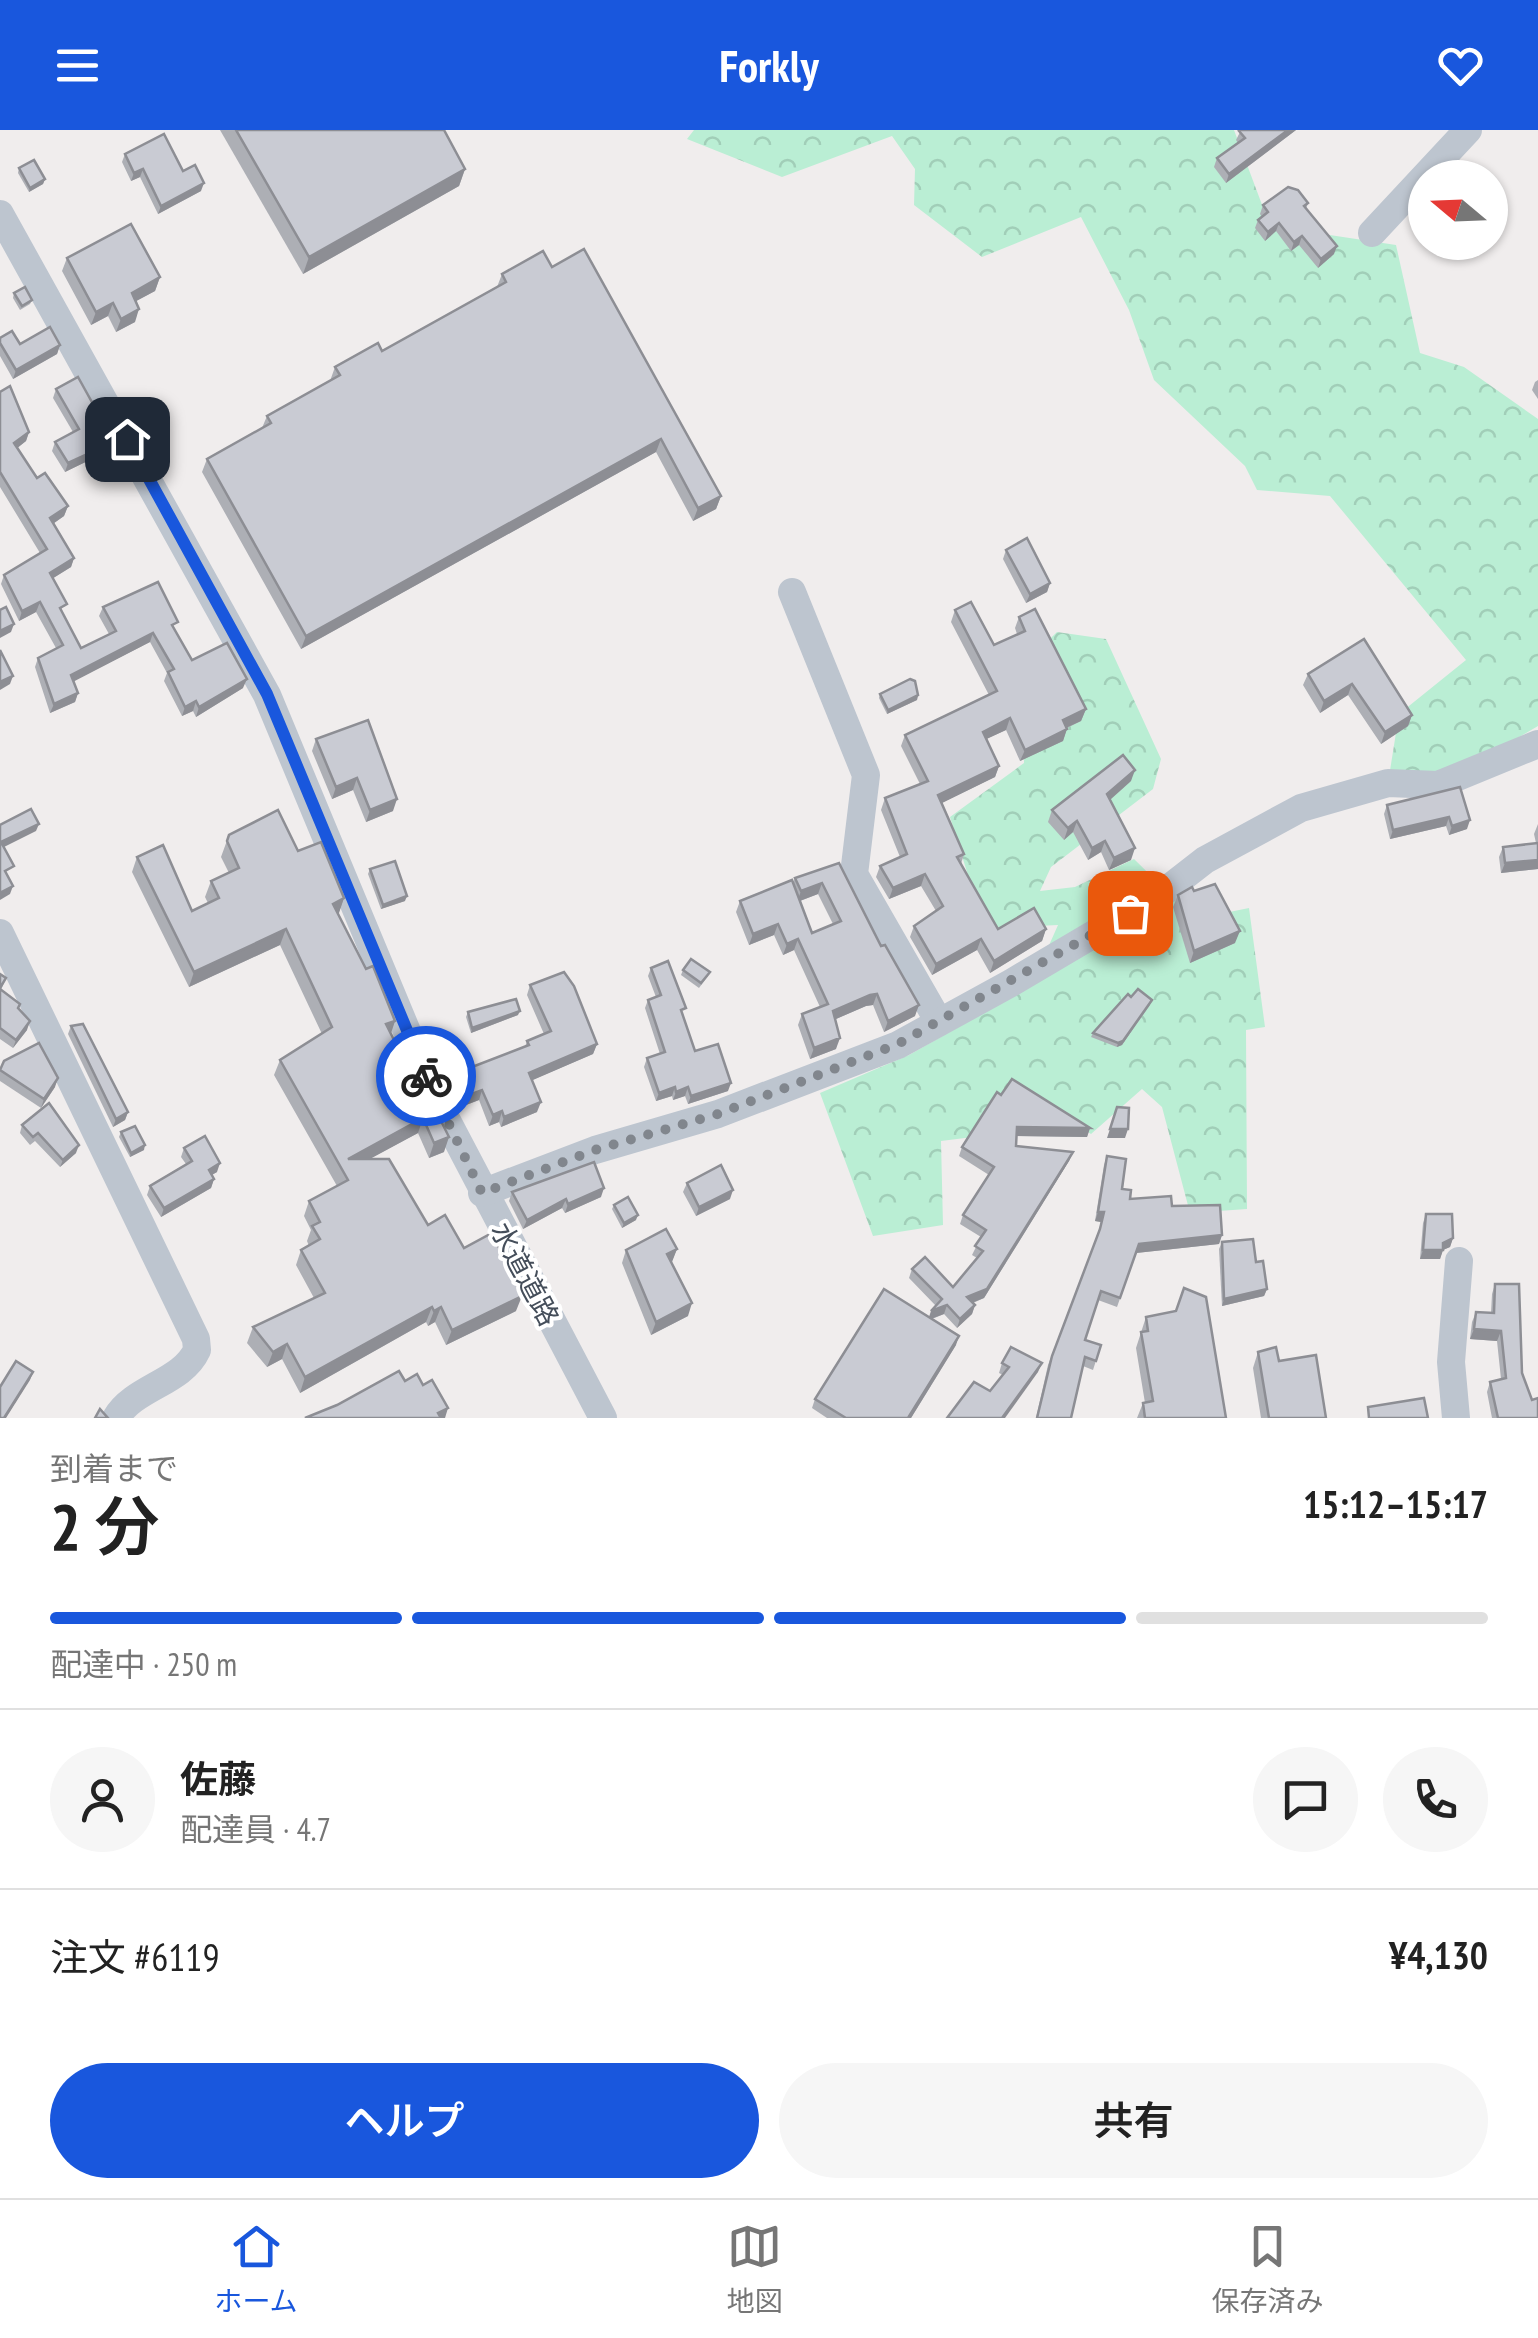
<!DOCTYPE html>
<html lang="ja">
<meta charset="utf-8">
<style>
:root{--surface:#fff;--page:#f6f6f6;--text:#222;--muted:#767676;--line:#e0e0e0;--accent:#1957dd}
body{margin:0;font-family:"PT Sans Narrow","Noto Sans JP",sans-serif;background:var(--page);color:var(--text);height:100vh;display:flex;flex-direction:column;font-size:38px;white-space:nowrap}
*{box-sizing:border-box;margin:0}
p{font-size:32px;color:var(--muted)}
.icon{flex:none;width:55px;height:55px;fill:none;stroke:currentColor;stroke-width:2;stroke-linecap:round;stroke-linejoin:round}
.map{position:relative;height:1288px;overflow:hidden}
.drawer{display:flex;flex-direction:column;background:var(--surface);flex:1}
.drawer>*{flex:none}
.needle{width:65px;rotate:289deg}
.buttons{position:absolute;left:1408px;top:30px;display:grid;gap:20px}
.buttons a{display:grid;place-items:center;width:100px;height:100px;border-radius:50%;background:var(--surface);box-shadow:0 2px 8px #0004;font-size:50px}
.pin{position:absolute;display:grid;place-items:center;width:85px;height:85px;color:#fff;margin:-42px;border-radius:20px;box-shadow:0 5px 15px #0006}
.courier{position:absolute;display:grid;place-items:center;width:100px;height:100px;margin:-50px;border:8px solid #1957dd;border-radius:50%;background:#fff;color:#222;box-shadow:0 2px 12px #0007}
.headline em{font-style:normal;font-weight:600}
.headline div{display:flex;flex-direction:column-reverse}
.headline{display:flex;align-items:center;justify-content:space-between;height:170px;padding:0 50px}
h1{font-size:65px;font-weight:600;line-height:75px}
.bar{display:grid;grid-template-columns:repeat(4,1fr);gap:15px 10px;align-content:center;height:120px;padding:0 50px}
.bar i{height:12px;border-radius:8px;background:var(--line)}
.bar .active{background:var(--accent)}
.bar p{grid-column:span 4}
.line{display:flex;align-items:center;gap:25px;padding:0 50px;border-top:2px solid var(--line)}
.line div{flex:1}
.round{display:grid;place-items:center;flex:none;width:105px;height:105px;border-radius:52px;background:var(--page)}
.primary-button{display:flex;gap:20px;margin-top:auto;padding:20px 50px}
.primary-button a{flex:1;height:115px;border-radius:60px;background:var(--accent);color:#fff;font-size:40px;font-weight:600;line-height:115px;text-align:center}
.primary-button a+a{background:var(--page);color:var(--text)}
header{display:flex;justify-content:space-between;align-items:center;height:130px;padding:0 50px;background:var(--accent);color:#fff;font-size:45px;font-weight:600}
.dock{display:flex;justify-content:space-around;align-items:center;height:140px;border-top:2px solid var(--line);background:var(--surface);font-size:28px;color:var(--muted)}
.dock a{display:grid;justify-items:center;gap:5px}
.dock .active{color:var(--accent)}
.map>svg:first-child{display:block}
.forest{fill:url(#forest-crowns)}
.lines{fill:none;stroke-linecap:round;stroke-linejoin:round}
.minor{stroke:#bdc5cf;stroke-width:28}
.wall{fill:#adafb5;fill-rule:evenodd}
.shaded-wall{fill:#8d8e94}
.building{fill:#c9cbd3;stroke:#8d8e94;stroke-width:2.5}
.done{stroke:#81868d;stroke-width:10;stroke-dasharray:0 18}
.route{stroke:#1957dd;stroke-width:12}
.labels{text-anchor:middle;stroke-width:8;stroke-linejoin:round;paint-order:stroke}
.street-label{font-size:28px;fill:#454e5a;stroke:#fff}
</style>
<header><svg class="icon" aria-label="menu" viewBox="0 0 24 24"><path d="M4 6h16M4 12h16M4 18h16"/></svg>Forkly<svg class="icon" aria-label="heart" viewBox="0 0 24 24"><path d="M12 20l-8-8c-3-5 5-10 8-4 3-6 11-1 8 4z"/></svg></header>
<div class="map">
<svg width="1538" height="1288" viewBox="0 0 1538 1288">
<defs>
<pattern id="forest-crowns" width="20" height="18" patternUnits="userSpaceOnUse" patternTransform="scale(2.5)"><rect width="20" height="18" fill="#baeed4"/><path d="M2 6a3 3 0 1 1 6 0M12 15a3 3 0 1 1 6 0" fill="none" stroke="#a1ceb8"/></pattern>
</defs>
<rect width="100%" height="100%" fill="#f0eded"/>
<!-- forest -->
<g class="forest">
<polygon points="694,0 1234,0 1270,96 1396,115 1420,223 1464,237 1538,289 1538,596 1438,655 1388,653 1399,584 1466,530 1330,366 1257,360 1245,336 1154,250 1129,180 1081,87 982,127 914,75 915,39 892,6 782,47 687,9"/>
<polygon points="1057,502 1106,509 1161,629 1153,659 1051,737 1040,761 1075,757 1134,729 1195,789 1249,778 1265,897 1246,900 1247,1079 1190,1083 1162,977 1142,959 1091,1004 1022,957 973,1007 941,1011 943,1095 873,1106 820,963 909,925 1031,856 1058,795 993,798 975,768 950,687 1024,633 1024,534"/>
</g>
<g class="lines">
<!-- minor -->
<g class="minor">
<polyline points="0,84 267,565 433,964 603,1288"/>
<polyline points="1372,103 1468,0"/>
<polyline points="792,462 866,645 854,744 939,892"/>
<path d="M 0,803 L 196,1209 L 197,1220 C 182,1253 134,1257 116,1288"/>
<polyline points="482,1063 595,1020 718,984 898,915 1011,853 1160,765 1205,730 1301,678 1388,653 1438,655 1538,614"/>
<polyline points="1456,1288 1451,1232 1459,1131"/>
</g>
</g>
<!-- wall -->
<g class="wall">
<polygon points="220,0 444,0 465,39 459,56 303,144"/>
<polygon points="1241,0 1296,0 1226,53 1214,37 1217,28 1238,13 1236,10"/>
<polygon points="125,24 183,41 201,61 158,84 140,47 131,51 122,32"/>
<polygon points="19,38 45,49 43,54 29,62 18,43"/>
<polygon points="1308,73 1306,79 1334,124 1318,138 1299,115 1291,121 1276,101 1265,111 1255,98 1258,90 1262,87 1260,84 1263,75"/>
<polygon points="67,128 160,147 155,161 136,171 135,192 116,202 108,186 91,195 62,141"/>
<polygon points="552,137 721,366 716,379 693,391 656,322 301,519 202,342 207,329 262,298 267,286 330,251 335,237 382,221 497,157 502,144"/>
<polygon points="14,163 32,170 30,174 20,180 13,168"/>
<polygon points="0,208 20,214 60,215 57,224 13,249 0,226"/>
<polygon points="1538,250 1538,269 1532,260 1535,252"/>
<polygon points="56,259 110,320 65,342 52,321 55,312 73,302 53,268"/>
<polygon points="0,262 29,302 26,311 17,318 37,348 68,376 64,386 54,393 74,428 71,437 53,448 63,484 81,518 109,504 99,486 103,477 175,500 192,530 243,558 196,587 193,581 182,586 164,551 167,543 150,512 73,551 78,563 75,572 50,583 35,537 38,528 56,518 36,482 19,491 1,454 4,445 40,423 0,357"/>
<polygon points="1006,420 1050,453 1047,462 1026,473 1003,429"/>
<polygon points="955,480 994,515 1017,504 1015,498 1019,487 1086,579 1081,591 1067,598 1063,611 1020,631 1006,600 986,609 999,636 995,647 941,673 964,724 961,734 998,799 1046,799 1042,811 990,843 977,820 932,845 910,807 914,796 936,781 921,756 889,769 876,747 880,736 900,727 881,680 885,668 920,654 901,616 905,605 989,565 951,492"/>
<polygon points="1364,509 1412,585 1408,596 1381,614 1348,565 1320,583 1303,555 1308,544"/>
<polygon points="880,564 918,565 917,570 887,584 879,568"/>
<polygon points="316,609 393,681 366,692 353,660 332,669 312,621"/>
<polygon points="1131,651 1110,670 1131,730 1109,740 1101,722 1088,730 1073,702 1064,710 1048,692 1052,680"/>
<polygon points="1460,657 1467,699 1449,705 1446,696 1390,709 1384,684 1387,675"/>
<polygon points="1538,694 1538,739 1501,743 1499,727 1503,717 1536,713 1534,704"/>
<polygon points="229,705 298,721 344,768 338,784 366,839 395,891 391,903 444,1022 429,1028 418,1003 369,1029 428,1095 464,1118 516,1181 446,1215 435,1192 428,1196 426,1192 300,1263 282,1229 267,1237 247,1213 253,1197 314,1168 296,1135 301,1120 309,1116 307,1111 311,1100 304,1086 309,1071 337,1056 274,945 280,930 322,904 280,815 189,857 132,742 137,727 192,781 208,773 205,767 211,751 229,743 221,727"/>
<path d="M 839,733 L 915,886 L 884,902 L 873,875 L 866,876 L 836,889 L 836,919 L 810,929 L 798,895 L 802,884 L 820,877 L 794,820 L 783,825 L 774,805 L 749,815 L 736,782 L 740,771 L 793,753 L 795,748 ZM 818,764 L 833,794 L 812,803 L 800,771 Z"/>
<polygon points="370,739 405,771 381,779 368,744"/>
<polygon points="1194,761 1235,813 1190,833 1173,777 1178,765"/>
<polygon points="651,838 683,886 695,921 728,961 688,974 685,966 673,970 672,966 656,971 644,937 647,928 660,924 645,878 648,870 656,867 648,846"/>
<polygon points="683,840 708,846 699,858 681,845"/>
<polygon points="0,844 6,848 1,860 20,874 19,879 27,900 13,918 0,909"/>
<polygon points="530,855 597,914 593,924 532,950 537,982 501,997 499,992 489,996 479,970 466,975 455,952 459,942 525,917 527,911 544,904 527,865"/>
<polygon points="1131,867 1150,875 1122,915 1117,917 1091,907 1093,903"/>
<polygon points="468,882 518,885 471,903 466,887"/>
<polygon points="71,896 128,982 125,990 113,997 68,904"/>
<polygon points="0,938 55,957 41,978 0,951"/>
<polygon points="1001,965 1090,998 1087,1007 1016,1006 1016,1016 1073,1022 1069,1031 984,1168 973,1173 975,1175 972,1184 957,1198 944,1184 932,1189 956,1215 911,1288 827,1288 812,1278 815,1269 929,1187 936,1176 909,1148 912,1139 953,1157 977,1128 972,1125 981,1107 960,1094 963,1085 989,1045 959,1026 962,1017"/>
<polygon points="22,995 76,1023 60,1037 35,1011 30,1015 20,1003"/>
<polygon points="121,1002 144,1020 130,1027 119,1007"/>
<polygon points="184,1018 217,1042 212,1045 214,1049 211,1058 161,1087 147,1065 150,1056 186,1034 181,1027"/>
<polygon points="1107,1026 1122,1059 1130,1069 1172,1076 1222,1105 1219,1114 1136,1123 1117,1177 1098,1170 1085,1210 1101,1215 1093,1240 1083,1236 1071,1288 1036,1288 1048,1235 1097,1107 1101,1092 1095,1091 1104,1035"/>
<polygon points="687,1053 730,1069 696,1086 683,1062"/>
<polygon points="512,1062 601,1067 565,1083 562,1078 523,1099 509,1071"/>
<polygon points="614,1075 636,1090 622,1098 612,1079"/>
<polygon points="1426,1084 1453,1108 1450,1117 1443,1120 1440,1129 1420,1129 1423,1093"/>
<polygon points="1222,1112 1256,1132 1267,1159 1264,1166 1222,1176 1219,1119"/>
<polygon points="677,1119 671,1133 688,1186 651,1205 622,1133 626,1120"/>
<polygon points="1495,1154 1522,1243 1538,1288 1492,1288 1487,1262 1490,1252 1501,1249 1497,1211 1470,1209 1472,1192 1476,1182 1491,1183 1492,1164"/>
<polygon points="1146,1187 1226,1288 1137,1288 1143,1273 1145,1273 1136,1218"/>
<polygon points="1258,1222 1279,1231 1326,1288 1261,1288 1253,1238"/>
<polygon points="1002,1233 1038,1242 990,1261 1003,1245 999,1243"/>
</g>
<!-- shaded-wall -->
<g class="shaded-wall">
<polygon points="1288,0 1296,0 1226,53 1229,44"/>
<polygon points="143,39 140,47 131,51 134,43"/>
<polygon points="465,39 459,56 303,144 309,127"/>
<polygon points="45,49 43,54 29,62 30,58"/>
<polygon points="204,53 201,61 158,84 161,76"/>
<polygon points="1279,93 1276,101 1265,111 1268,102"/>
<polygon points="1302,106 1299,115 1291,121 1294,112"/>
<polygon points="1337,116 1334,124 1318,138 1321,129"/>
<polygon points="160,147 155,161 127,176 132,163"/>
<polygon points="113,173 108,186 91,195 96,182"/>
<polygon points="139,179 135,192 116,202 121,189"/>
<polygon points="60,215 57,224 13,249 16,240"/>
<polygon points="29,302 26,311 11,323 14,313"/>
<polygon points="661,309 656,322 301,519 306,506"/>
<polygon points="114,312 110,320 65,342 68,333"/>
<polygon points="721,366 716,379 693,391 698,378"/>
<polygon points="68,376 64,386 47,398 50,388"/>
<polygon points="74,428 71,437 47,452 50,443"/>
<polygon points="1050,453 1047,462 1026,473 1030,464"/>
<polygon points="40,472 36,482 19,491 22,481"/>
<polygon points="14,494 11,502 0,508 0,501"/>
<polygon points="153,503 150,512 67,555 71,545"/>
<polygon points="13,546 10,554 0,560 0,552"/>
<polygon points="247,549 243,558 196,587 199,577"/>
<polygon points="1352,554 1348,565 1320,583 1324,571"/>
<polygon points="78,563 75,572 50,583 54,574"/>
<polygon points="918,565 917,570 887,584 888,580"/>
<polygon points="196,571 193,581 182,586 185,577"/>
<polygon points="1086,579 1081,591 1059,601 1063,590"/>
<polygon points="1412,585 1408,596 1381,614 1385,602"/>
<polygon points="1010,588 1006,600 978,613 983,602"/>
<polygon points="1067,599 1063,611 1020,631 1025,620"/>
<polygon points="999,636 995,647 934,677 938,665"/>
<polygon points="1135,640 1131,651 1103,676 1107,664"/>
<polygon points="357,648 353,660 332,669 336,657"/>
<polygon points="397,669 393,681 366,692 370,680"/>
<polygon points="1449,687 1446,696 1390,709 1393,700"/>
<polygon points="1470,690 1467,699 1449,705 1452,696"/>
<polygon points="1077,691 1073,702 1064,710 1068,698"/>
<polygon points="39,694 36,701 0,719 1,712"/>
<polygon points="1105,711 1101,722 1088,730 1092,718"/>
<polygon points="1135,718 1131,730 1109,740 1114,728"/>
<polygon points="1538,730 1538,739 1501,743 1505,733"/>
<polygon points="925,744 921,756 889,769 893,758"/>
<polygon points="822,753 818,764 797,772 801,761"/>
<polygon points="13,756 10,764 0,770 0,763"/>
<polygon points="407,766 405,771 381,779 383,775"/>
<polygon points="344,768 339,783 327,789 333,774"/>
<polygon points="778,794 774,805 749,815 753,804"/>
<polygon points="286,799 280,815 189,857 194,842"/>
<polygon points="1046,799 1042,811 990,843 994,831"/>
<polygon points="1240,801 1235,813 1190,833 1194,821"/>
<polygon points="798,809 794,820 783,825 787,814"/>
<polygon points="981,809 977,820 932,845 936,834"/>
<polygon points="877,864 873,875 866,876 829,892 833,881 870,865"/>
<polygon points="1152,870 1122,915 1117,917 1118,913"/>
<polygon points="919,875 915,886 884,902 888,891"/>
<polygon points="520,881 518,885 471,903 472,898"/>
<polygon points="30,891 27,900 13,918 16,910"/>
<polygon points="395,891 390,906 386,894"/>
<polygon points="840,908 836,919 810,929 814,918"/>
<polygon points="597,914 593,924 526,953 529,943"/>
<polygon points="58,948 55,957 41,978 44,969"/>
<polygon points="731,953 728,961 688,974 691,966"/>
<polygon points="675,957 672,966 656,971 659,963"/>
<polygon points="688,957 685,966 673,970 676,962"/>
<polygon points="482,960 479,970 466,975 469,965"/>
<polygon points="541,972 537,982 501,997 504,987"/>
<polygon points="502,981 499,992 489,996 493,985"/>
<polygon points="128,982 125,990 113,997 116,989"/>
<polygon points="423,988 418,1003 344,1043 348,1029"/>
<polygon points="1017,997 1090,998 1087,1007 1014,1006"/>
<polygon points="1110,999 1128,999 1125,1008 1107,1008"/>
<polygon points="449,1007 444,1022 429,1028 434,1013"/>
<polygon points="79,1015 76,1023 60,1037 63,1030"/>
<polygon points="145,1015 144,1020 130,1027 131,1023"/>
<polygon points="1073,1022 1069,1031 984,1168 964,1176 967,1167"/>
<polygon points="220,1033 217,1042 206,1048 209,1040"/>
<polygon points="214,1049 211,1058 161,1087 164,1078"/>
<polygon points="604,1058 601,1067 565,1083 568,1074"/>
<polygon points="733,1060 730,1069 696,1086 699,1077"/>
<polygon points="566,1069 562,1078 523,1099 527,1090"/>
<polygon points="1098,1082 1104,1082 1101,1092 1095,1091"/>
<polygon points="638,1085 636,1090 622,1098 624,1093"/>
<polygon points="1222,1105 1219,1114 1136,1123 1139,1114"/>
<polygon points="1453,1108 1450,1117 1443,1120 1440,1129 1420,1129 1423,1120"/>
<polygon points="677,1119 672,1132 662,1137 667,1124"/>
<polygon points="1267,1159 1264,1166 1222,1176 1224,1169"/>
<polygon points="522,1166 516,1181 446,1215 452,1200"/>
<polygon points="692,1173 688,1186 651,1205 656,1192"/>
<polygon points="947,1175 944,1184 928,1190 931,1181"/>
<polygon points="975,1175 972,1184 957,1198 960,1189"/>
<polygon points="432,1177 426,1192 300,1263 305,1247"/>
<polygon points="441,1177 435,1192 428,1196 434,1181"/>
<polygon points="1474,1199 1501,1201 1497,1211 1470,1209"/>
<polygon points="959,1206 956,1215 911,1288 908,1288"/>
<polygon points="287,1214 282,1229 267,1237 273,1222"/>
<polygon points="1042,1233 1038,1242 1005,1288 1002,1288"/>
<polygon points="33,1242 30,1250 6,1288 4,1288"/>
<polygon points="448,1278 445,1288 437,1288 438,1283"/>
</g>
<!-- building -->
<g class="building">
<polygon points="236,0 444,0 465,39 309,127"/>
<polygon points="1241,0 1288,0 1229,44 1217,28 1245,8 1239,1"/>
<polygon points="164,4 183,41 195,35 204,53 161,76 143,39 134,43 125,24"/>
<polygon points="34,30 45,49 30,58 19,38"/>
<polygon points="1288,57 1298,60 1308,73 1304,76 1337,116 1321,129 1302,106 1294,112 1279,93 1268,102 1258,90 1268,82 1263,75"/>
<polygon points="131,94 160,147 132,163 139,179 121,189 113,173 96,182 67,128"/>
<polygon points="584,119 721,366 698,378 661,309 306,506 207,329 271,293 267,286 340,245 335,237 378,213 382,221 506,152 502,144 543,121 552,137"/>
<polygon points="25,157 32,170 22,176 14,163"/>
<polygon points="50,197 60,215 16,240 0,213 0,208 12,201 20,214"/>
<polygon points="78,247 114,312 68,333 55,312 79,299 56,259"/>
<polygon points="10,256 29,302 14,313 37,348 45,343 68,376 50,388 74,428 50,443 67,474 60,478 81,518 116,501 103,477 158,452 178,492 172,495 192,530 227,513 247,549 199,577 196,571 185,577 168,542 174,539 153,503 71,545 78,563 54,574 38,528 63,515 40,472 22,481 4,445 47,419 0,342 0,262"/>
<polygon points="1027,408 1050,453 1030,464 1006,420"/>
<polygon points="971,472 994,515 1025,501 1019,487 1035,479 1086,579 1063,590 1067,599 1025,620 1010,588 983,602 999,636 938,665 964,724 957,727 998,799 1034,778 1046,799 994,831 981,809 936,834 914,796 943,776 925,744 893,758 880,736 907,724 885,668 928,651 905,605 997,561 955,480"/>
<polygon points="6,477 14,494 0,501 0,480"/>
<polygon points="1364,509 1412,585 1385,602 1352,554 1324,571 1308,544"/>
<polygon points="0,520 13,546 0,552"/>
<polygon points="910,549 915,551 918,565 888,580 880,564"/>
<polygon points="368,590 397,669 370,680 357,648 336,657 316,609"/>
<polygon points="1123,625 1135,640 1107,664 1135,718 1114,728 1105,711 1092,718 1077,691 1068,698 1052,680"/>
<polygon points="1460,657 1470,690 1452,696 1449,687 1393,700 1387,675"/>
<polygon points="31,679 39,694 1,712 14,736 5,741 13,756 0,763 0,695"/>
<polygon points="278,680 298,721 321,712 344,768 333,774 366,839 373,836 395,891 386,894 411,944 416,941 449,1007 434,1013 423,988 348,1029 389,1029 428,1095 445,1085 464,1118 492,1103 522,1166 452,1200 441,1177 434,1181 432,1177 305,1247 287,1214 273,1222 253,1197 325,1163 301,1120 320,1109 312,1096 320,1092 309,1071 348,1050 280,930 332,897 286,799 194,842 137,727 163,715 192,781 219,768 211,751 239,738 227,711 229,705"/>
<polygon points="1538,713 1538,730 1505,733 1503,717"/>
<polygon points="395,731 407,766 383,775 370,739"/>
<polygon points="839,733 881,816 885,815 919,875 888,891 877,864 870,865 833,881 840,908 814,918 802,884 828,874 798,809 787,814 778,794 753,804 740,771 792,750 812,803 841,791 822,753 801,761 795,748"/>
<polygon points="1215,754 1240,801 1194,821 1178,765 1192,757 1194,761"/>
<polygon points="691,829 710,842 701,853 683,840"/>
<polygon points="668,831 686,878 681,880 695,921 718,914 731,953 691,966 688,957 676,962 675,957 659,963 647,928 665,922 648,870 661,865 651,838"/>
<polygon points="564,842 574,856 597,914 529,943 541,972 504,987 502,981 493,985 482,960 469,965 459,942 529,915 527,911 551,901 530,855"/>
<polygon points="0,844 6,848 0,858"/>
<polygon points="0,859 20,874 18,878 30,891 16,910 0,898"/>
<polygon points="1138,859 1152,870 1123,911 1118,913 1093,903 1128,864 1131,867"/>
<polygon points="516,869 520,881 472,898 468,882"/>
<polygon points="83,894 128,982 116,989 71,896"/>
<polygon points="39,913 58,948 44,969 0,940 4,931"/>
<polygon points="1012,949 1090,998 1017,997 1016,1016 1073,1022 987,1159 967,1167 975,1175 960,1189 947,1175 931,1181 942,1169 912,1139 925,1127 953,1157 983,1121 975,1116 986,1100 963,1085 994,1037 962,1017 997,962 1001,965"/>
<polygon points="49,973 79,1015 63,1030 38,1003 33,1007 22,995"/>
<polygon points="1117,977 1129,978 1128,999 1110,999"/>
<polygon points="135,996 145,1015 131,1023 121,1002"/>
<polygon points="205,1006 220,1033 209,1040 214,1049 164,1078 150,1056 192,1031 184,1018"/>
<polygon points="1107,1026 1126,1029 1122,1059 1131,1060 1130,1069 1171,1066 1172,1076 1220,1075 1222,1105 1139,1114 1120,1168 1101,1161 1085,1210 1101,1215 1096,1231 1085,1227 1071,1288 1037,1288 1052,1226 1100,1099 1104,1082 1098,1082"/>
<polygon points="594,1032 604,1058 568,1074 566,1069 527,1090 512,1062"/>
<polygon points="721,1035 733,1060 699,1077 687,1053"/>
<polygon points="628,1067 638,1085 624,1093 614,1075"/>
<polygon points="1426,1084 1452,1084 1453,1108 1443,1113 1443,1120 1423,1120"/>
<polygon points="666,1099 677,1119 667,1124 692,1173 656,1192 626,1120"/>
<polygon points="1253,1109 1256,1132 1263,1131 1267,1159 1224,1169 1222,1112"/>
<polygon points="1495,1154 1519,1154 1522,1243 1532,1270 1538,1268 1538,1288 1498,1288 1490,1252 1506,1248 1501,1201 1474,1199 1476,1182 1494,1183"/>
<polygon points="1184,1158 1206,1167 1226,1288 1145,1288 1143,1273 1153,1271 1141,1202 1148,1201 1146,1187 1176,1181"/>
<polygon points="884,1159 959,1206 908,1288 846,1288 815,1269"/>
<polygon points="1011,1217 1042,1233 1002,1288 947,1288 974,1252 990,1261 1009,1237 1002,1233"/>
<polygon points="1276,1217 1279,1231 1316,1225 1326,1288 1269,1288 1258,1222"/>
<polygon points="16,1231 33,1242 4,1288 0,1288 0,1257"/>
<polygon points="399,1241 405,1251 417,1244 423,1255 432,1250 448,1278 438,1283 441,1288 305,1288 337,1275"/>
<polygon points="1424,1268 1428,1288 1369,1288 1368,1277"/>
<polygon points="100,1279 108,1288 95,1288"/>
</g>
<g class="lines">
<!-- done -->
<polyline class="done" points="426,946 482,1063 595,1020 718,984 898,914 1130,783"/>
<!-- route -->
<polyline class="route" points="127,309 267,564 426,946"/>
</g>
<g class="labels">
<!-- street labels -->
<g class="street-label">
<text transform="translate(525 1144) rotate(62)" y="10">水道道路</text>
</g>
</g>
</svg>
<div class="buttons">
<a><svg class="needle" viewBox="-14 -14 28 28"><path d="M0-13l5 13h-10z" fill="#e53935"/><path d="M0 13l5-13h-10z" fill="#767676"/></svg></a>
</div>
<div class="pin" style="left:1130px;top:783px;background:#ea580c"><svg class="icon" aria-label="bag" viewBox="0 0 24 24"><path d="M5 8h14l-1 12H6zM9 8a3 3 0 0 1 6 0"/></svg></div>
<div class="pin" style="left:127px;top:309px;background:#1f2937"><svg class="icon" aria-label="home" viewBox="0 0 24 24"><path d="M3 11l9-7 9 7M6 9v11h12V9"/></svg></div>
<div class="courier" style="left:426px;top:946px"><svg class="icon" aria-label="bike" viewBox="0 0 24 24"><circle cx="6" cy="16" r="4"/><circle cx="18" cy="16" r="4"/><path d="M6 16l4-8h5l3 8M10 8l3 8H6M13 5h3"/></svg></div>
</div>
<section class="drawer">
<div class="headline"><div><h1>2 分</h1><p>到着まで</p></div><em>15:12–15:17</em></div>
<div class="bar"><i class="active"></i><i class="active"></i><i class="active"></i><i></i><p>配達中 · 250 m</p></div>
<div class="line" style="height:180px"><a class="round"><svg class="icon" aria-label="person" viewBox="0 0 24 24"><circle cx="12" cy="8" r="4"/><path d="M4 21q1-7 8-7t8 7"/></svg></a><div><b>佐藤</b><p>配達員 · 4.7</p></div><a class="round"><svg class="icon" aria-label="chat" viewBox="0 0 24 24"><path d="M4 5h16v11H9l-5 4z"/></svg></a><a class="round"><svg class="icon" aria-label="phone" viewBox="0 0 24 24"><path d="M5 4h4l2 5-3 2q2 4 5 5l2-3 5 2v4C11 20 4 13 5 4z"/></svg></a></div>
<div class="line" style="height:130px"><div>注文 #6119</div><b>¥4,130</b></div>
<div class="primary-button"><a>ヘルプ</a><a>共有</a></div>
</section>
<nav class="dock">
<a class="active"><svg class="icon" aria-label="home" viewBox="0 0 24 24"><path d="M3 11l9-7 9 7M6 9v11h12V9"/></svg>ホーム</a>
<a><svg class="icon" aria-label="map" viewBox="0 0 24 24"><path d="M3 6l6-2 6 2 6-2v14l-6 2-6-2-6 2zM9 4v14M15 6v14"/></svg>地図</a>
<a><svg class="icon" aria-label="saved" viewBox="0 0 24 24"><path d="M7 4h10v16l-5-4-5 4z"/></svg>保存済み</a>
</nav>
